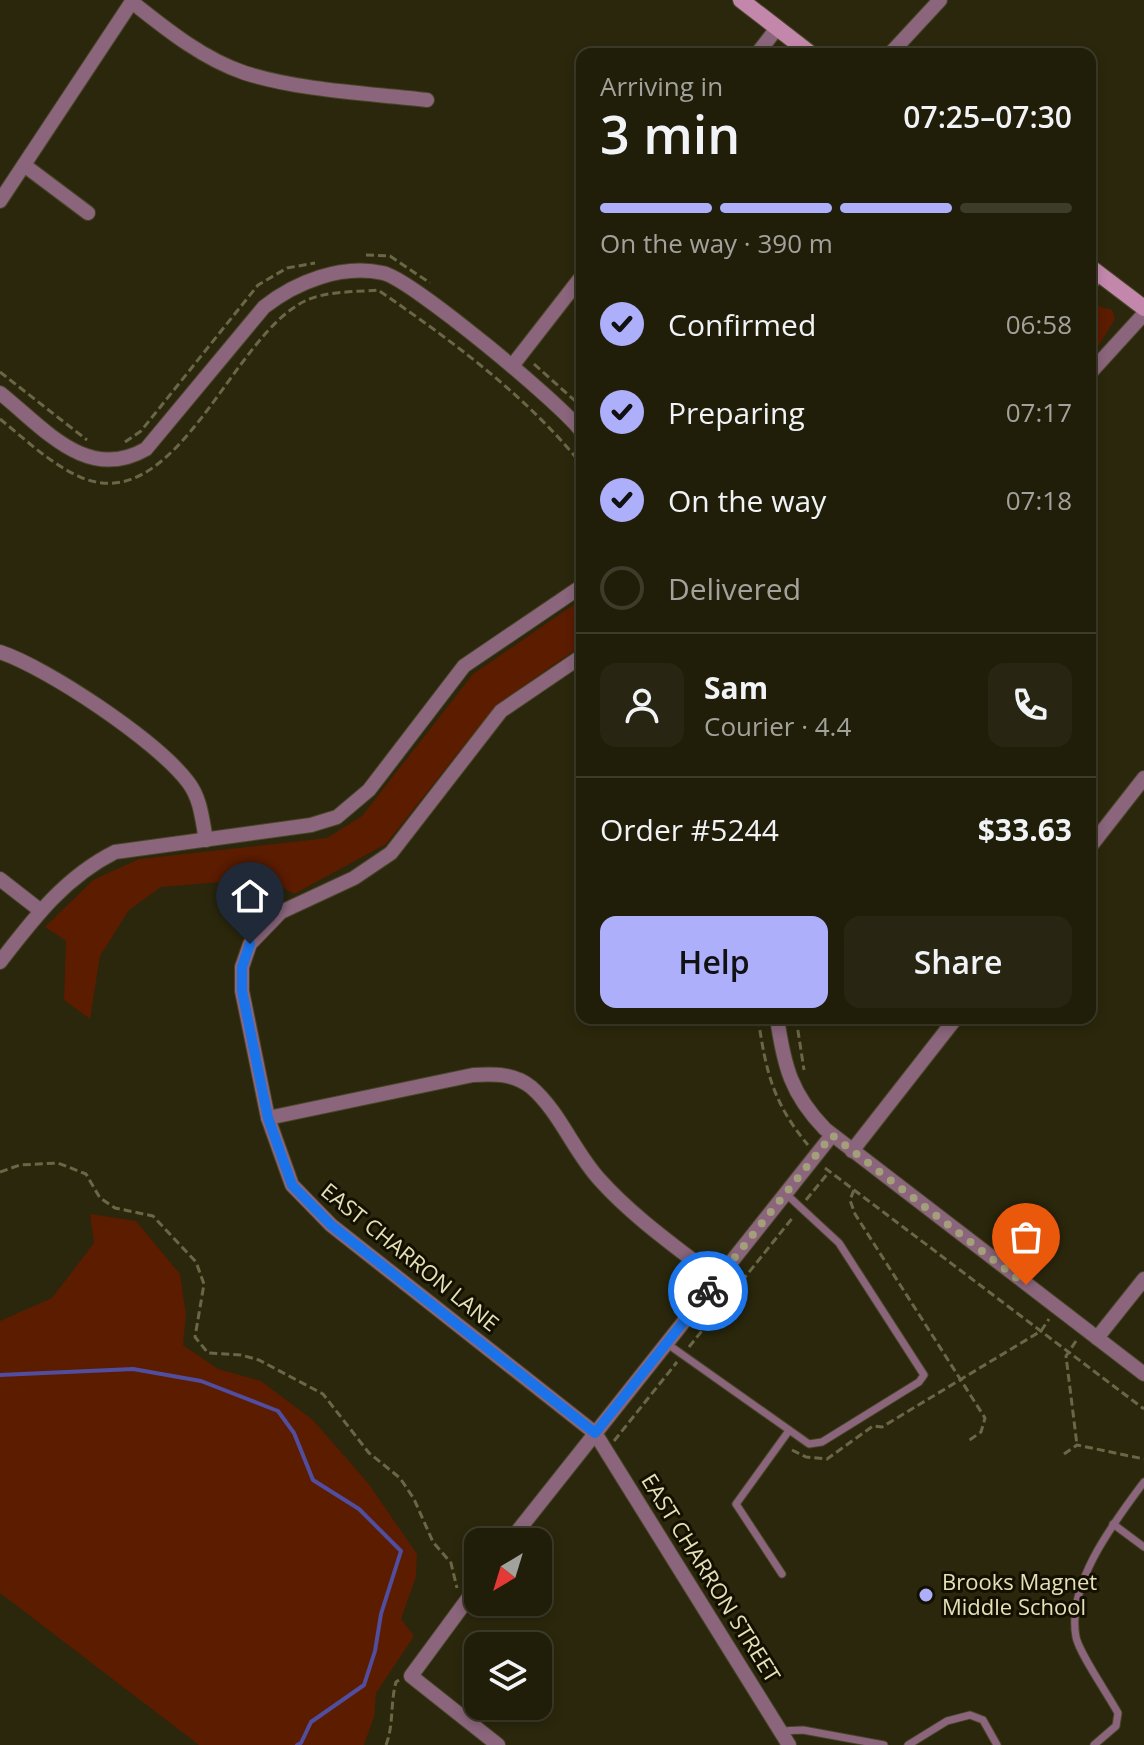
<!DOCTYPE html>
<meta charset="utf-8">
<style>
:root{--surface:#201d09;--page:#282612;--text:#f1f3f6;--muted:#a2a29c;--line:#3d3b2a;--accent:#adaffb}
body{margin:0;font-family:"Open Sans",sans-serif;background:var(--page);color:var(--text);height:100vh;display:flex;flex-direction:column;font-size:30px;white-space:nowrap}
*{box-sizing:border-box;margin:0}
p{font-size:26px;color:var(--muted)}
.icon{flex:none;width:44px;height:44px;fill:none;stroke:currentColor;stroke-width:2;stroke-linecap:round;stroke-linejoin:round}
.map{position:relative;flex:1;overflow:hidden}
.sheet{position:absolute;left:576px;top:48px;width:520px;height:976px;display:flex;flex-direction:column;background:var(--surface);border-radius:16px;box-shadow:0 4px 12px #0003,0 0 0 2px var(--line)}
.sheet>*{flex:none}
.needle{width:52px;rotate:218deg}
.tools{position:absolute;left:464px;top:1528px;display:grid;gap:16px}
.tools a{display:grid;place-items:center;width:88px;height:88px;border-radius:16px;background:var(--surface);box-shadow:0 4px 12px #0003,0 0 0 2px var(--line);font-size:40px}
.pin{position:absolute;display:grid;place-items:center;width:68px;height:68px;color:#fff;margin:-82px -34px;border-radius:50% 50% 50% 0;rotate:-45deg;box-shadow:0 0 8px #0007}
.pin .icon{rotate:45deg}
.courier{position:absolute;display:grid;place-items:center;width:80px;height:80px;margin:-40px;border:6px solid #1a73e8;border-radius:50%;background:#fff;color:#222;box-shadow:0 2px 10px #0007}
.summary em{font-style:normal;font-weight:600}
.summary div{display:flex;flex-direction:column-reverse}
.summary{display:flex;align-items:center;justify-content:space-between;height:136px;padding:0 24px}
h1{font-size:52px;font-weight:600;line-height:60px}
.bar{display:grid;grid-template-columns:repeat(4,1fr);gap:12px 8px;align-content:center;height:96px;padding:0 24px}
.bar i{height:10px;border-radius:6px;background:var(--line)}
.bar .on{background:var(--accent)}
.bar p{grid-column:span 4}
.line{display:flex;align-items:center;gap:20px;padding:0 24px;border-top:2px solid var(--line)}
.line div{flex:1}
.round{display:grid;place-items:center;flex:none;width:84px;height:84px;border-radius:16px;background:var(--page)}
ol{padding:0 24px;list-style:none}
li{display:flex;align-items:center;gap:24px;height:88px}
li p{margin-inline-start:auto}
li .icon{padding:8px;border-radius:50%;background:var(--accent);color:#111;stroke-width:4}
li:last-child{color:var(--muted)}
li i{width:44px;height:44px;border:4px solid var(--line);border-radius:50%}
.button{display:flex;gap:16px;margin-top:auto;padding:16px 24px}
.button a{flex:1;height:92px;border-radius:16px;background:var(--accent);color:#111;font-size:32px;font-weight:600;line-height:92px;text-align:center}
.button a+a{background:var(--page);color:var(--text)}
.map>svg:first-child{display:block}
.green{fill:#5b1c00}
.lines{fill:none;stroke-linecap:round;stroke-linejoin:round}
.stream{stroke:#514d9f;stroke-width:4}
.lane-casing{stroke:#484527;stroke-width:9}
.street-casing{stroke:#484527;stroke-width:16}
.secondary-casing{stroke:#484527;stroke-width:18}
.path{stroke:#6a6747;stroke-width:3;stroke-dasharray:8 4;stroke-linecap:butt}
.lane{stroke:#8a657b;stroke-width:7}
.street{stroke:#8a657b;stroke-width:14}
.secondary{stroke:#c387ac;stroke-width:16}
.done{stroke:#a39f7b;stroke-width:8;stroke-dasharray:0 14.4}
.route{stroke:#1a73e8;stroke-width:10}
.poi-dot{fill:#adaffb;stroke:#131000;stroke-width:3}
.labels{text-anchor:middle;stroke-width:6;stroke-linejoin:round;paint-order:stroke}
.street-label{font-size:22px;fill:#e4e0b7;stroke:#131000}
.poi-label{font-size:22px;fill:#e4e0b7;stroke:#131000;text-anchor:start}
</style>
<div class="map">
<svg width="1144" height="1745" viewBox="0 0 1144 1745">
<rect width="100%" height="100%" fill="#2a270c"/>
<!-- green -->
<g class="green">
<polygon points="1095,305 1112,310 1115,319 1090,360 1090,308"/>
<polygon points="582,599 582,645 496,705 386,844 294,894 267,878 161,887 129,910 100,956 90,1019 64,1000 66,941 45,927 93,880 139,859 327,838 362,816 473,674"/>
<polygon points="90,1214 136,1221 180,1274 186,1315 183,1345 218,1369 261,1381 313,1420 368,1483 417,1554 416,1577 401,1619 414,1636 376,1693 374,1717 364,1745 199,1745 0,1593 0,1321 52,1298 94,1243"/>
</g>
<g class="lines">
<!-- stream -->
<polyline class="stream" points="0,1375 133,1369 201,1381 278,1411 294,1433 313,1480 359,1509 401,1551 381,1614 375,1651 364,1685 311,1722 301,1743 297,1745"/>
<defs>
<g id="lane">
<polyline points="666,1343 809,1444 822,1442 919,1382 924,1375 839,1243 785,1193"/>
<polyline points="1113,1524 1144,1547"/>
<polyline points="782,1574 736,1504 788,1432"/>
<polyline points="780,1731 803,1730 884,1745"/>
<polyline points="908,1745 947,1721 970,1715 983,1720 997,1745"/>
<path d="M 1094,1745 L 1116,1726 L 1118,1713 C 1109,1696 1079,1653 1076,1637 C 1066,1584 1115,1521 1144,1482"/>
</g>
<g id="street">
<path d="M 132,2 C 166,29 203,59 245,73 C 303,91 367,93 427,100"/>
<polyline points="757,54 777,28"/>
<polyline points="890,54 940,0"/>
<polyline points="24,165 88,213"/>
<polyline points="0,201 133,0"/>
<polyline points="1090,284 1099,274"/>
<polyline points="512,366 582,276"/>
<polyline points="1090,373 1144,314"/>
<path d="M 0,393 C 44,428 87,483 146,449 L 264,307 C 296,282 341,264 383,273 C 411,279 562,404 582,432"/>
<path d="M 0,652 C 48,668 157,741 188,782 C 201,799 202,819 206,840"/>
<polyline points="582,656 501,711 391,853 354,878 281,912 250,944 242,967 242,991 268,1118 292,1185 331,1225 595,1433 789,1745"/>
<polyline points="1090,847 1144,778"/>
<polyline points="0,879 41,911"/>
<path d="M 0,962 C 34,918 65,877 115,852 L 311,825 L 337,817 L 369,790 L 464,666 L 582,586"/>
<path d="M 777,1018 C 784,1066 791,1094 825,1129 L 1144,1374"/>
<path d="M 268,1118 L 473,1075 C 494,1074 513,1073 531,1087 C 560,1112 574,1152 600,1180 C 634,1218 678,1248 717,1279"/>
<polyline points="852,1151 956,1018"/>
<polyline points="1097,1338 1144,1279"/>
<polyline points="509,1542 832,1135"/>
<polyline points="478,1585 411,1676 498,1745"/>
</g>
<g id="secondary">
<polyline points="741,0 811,54"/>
<polyline points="1090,267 1144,308"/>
</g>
</defs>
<!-- lane casing -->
<use href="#lane" class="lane-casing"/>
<!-- street casing -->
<use href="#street" class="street-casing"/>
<!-- secondary casing -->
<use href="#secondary" class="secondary-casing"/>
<!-- path -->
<g class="path">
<polyline points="366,255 390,256 430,283"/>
<polyline points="534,364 582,407"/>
<polyline points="0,372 87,440"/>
<path d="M 0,419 C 26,440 54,467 85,479 C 179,513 233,335 305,301 C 325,291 356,292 378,290 C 451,340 527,396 582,465"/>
<polyline points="125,442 141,431 258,285 287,268 315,263"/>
<path d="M 758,1018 C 766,1072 773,1103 808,1145"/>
<polyline points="796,1018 804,1070"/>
<polyline points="825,1168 1144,1409"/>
<polyline points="0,1172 20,1165 58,1163 86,1174 100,1198 115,1208 153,1216 196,1262 204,1284 195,1337 208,1353 241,1355 259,1360 323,1394 369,1453 400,1478 414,1499 433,1542 451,1563 457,1588"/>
<polyline points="854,1190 850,1200 855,1214 985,1418 981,1432 968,1441"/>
<polyline points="806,1200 829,1172"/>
<polyline points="1076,1341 1066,1356 1077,1445"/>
<polyline points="689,1347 794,1216"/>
<polyline points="614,1441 677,1362"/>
<polyline points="792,1450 806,1457 827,1459 873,1426 882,1427 1041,1331 1049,1319"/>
<polyline points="1064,1454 1077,1445 1144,1459"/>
<path d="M 386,1745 C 394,1724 390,1704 396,1682 L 399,1680"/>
</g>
<!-- lane -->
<use href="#lane" class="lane"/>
<!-- street -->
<use href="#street" class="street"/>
<!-- secondary -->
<use href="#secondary" class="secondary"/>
</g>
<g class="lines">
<!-- done -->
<polyline class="done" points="708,1291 832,1135 1026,1285"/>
<!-- route -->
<polyline class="route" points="250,944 242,967 242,991 268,1118 292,1185 331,1225 595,1433 708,1291"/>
</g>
<!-- markers -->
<circle class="poi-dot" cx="926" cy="1595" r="8"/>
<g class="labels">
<!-- street labels -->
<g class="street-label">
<text transform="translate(410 1257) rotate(39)" y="8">EAST CHARRON LANE</text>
<text transform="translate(711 1578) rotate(58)" y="8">EAST CHARRON STREET</text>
</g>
<!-- poi labels -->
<g class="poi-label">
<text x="942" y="1590">Brooks Magnet<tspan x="942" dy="25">Middle School</tspan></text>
</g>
</g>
</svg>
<div class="tools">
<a><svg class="needle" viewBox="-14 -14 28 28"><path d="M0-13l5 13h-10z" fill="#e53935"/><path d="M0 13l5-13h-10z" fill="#a2a29c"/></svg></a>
<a><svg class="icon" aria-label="layers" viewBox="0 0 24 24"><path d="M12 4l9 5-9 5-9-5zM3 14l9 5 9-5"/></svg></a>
</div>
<div class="pin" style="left:1026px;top:1285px;background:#ea580c"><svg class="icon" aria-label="bag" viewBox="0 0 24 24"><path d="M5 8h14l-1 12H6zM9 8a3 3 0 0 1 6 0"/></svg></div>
<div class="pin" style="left:250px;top:944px;background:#1f2937"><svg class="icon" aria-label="home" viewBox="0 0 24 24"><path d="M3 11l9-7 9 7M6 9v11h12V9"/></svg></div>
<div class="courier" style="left:708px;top:1291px"><svg class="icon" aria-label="bike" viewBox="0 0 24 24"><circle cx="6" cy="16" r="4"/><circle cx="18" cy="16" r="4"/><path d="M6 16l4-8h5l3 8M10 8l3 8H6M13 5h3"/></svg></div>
<section class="sheet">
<div class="summary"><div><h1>3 min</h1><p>Arriving in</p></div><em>07:25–07:30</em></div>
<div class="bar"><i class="on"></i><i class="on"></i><i class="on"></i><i></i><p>On the way · 390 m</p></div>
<ol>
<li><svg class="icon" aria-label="check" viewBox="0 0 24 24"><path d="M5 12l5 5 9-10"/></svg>Confirmed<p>06:58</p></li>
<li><svg class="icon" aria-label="check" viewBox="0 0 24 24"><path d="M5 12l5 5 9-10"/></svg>Preparing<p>07:17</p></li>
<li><svg class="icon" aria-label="check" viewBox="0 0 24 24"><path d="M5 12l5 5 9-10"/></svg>On the way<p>07:18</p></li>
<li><i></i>Delivered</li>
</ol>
<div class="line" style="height:144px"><a class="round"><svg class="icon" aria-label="person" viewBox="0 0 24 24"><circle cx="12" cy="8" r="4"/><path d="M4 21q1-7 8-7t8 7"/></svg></a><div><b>Sam</b><p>Courier · 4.4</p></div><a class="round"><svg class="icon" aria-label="phone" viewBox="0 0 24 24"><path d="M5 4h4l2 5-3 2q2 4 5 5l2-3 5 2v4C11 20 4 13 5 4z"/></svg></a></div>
<div class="line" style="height:104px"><div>Order #5244</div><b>$33.63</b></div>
<div class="button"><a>Help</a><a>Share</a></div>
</section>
</div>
